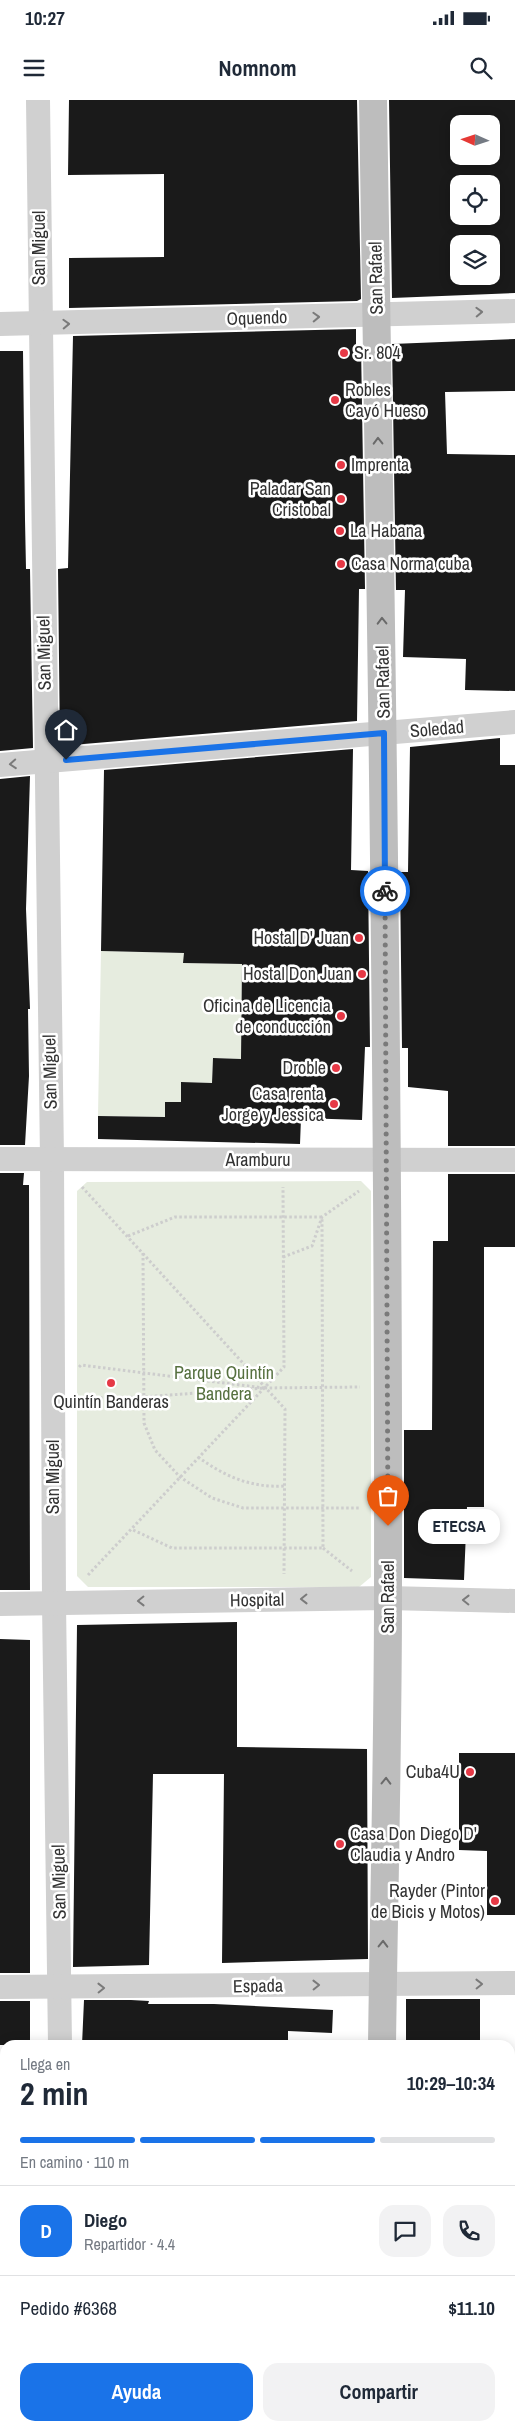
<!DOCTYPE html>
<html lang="es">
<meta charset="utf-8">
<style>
:root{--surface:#fff;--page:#f2f2f3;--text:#1f2937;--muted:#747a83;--line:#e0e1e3;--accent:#1a73e8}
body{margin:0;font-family:"Archivo Narrow",sans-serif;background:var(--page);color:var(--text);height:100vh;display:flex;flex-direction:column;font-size:19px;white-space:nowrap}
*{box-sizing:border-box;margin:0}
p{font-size:16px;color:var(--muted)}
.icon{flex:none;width:28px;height:28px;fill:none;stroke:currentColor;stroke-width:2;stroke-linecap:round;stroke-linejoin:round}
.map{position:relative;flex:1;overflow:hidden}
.sheet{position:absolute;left:0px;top:1940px;width:515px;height:391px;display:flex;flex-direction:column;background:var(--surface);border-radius:15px 15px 0 0;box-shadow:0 2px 12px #0003}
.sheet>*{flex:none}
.needle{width:32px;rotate:273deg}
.buttons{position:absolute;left:450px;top:15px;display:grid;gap:10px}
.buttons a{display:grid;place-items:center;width:50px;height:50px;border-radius:10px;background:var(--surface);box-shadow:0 2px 12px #0003;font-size:25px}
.pin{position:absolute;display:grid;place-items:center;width:42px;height:42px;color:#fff;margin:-51px -21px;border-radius:50% 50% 50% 0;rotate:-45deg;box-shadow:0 0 5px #0007}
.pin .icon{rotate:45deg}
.courier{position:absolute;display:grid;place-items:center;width:50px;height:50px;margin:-25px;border:4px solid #1a73e8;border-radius:50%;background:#fff;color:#222;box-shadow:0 1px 6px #0007}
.bubble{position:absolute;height:35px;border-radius:15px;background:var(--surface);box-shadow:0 2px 12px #0003;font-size:16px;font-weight:700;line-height:35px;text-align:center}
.summary em{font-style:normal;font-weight:700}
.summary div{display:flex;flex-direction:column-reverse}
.summary{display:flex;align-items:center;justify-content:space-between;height:85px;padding:0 20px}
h1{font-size:32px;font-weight:700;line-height:38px}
.bar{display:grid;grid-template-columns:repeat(4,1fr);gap:8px 5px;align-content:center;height:60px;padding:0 20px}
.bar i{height:6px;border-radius:4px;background:var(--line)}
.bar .active{background:var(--accent)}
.bar p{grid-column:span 4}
.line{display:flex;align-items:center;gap:12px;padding:0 20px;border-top:1px solid var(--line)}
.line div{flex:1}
.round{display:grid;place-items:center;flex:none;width:52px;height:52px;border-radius:15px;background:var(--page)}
.action{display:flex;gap:10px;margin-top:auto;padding:10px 20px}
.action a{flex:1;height:58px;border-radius:15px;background:var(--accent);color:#fff;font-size:20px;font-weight:700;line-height:58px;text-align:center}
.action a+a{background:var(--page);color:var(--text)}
.status{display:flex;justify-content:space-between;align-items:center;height:35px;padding:0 25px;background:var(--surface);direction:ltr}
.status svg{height:14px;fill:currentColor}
header{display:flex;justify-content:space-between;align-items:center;height:65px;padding:0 20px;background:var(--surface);font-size:22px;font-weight:700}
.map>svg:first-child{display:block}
.green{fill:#e6ecdf}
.building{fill:#1a1a1a;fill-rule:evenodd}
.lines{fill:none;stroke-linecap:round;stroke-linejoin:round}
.path{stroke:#cdcdcd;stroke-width:3;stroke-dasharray:2.5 2.5;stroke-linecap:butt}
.street{stroke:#d0d0d0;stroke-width:24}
.secondary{stroke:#bdbdbd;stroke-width:28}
.oneway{stroke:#7a7a7a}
.oneway2{stroke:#6a6a6a}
.done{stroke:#7a7a7a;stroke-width:5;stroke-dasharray:0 9}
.route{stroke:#1a73e8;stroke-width:6}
.poi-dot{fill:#e63946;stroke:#fff;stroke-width:2}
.labels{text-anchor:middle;stroke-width:5;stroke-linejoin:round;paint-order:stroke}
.street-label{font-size:18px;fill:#333;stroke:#fff}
.poi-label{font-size:18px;fill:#333;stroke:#fff;text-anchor:end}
.park-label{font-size:18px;fill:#56703f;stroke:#fff}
</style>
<div class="status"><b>10:27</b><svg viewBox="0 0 49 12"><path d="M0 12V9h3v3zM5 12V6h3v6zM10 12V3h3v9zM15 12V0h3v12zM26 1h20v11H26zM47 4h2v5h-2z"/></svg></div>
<header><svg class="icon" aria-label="menu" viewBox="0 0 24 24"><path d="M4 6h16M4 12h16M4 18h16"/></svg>Nomnom<svg class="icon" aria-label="search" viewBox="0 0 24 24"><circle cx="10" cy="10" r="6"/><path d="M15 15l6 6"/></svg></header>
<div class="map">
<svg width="515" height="2331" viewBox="0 0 515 2331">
<rect width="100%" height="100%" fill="#fff"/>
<!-- green -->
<g class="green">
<polygon points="101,851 184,853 184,863 242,864 241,959 213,958 212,983 181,982 181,1002 165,1002 165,1017 98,1016"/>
<polygon points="361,1081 371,1091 371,1477 359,1487 88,1487 77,1476 77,1091 87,1082"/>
</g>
<!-- building -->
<g class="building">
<polygon points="69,0 357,0 361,199 357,201 69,208 69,158 164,157 164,74 68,75"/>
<path d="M 389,0 L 515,0 L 515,193 L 392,198 ZM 459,24 L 491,24 L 491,56 L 459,56 ZM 459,84 L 491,84 L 491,116 L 459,116 ZM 459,144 L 491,144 L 491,176 L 459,176 Z"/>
<polygon points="356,229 356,245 361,245 365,489 359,489 357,621 60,646 58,469 68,468 73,236"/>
<polygon points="515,239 515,291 445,292 447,354 515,355 515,591 465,590 466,559 403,557 405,490 396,490 392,244"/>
<polygon points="0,251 23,251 25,420 26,469 30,469 33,648 0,651"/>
<polygon points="500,638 500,665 515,665 515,1046 448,1046 448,991 408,987 408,948 402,948 400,772 408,772 410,647"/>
<polygon points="353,649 351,770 368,771 370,947 365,947 362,1020 301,1018 300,1044 98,1039 98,1016 165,1017 165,1002 181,1002 181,982 212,983 213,958 241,959 242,864 183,863 184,853 101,851 104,670"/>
<polygon points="30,676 26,809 30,909 28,909 29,976 25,1045 0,1045 0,679"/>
<polygon points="0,1073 24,1073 23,1085 29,1085 30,1490 0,1490"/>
<polygon points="448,1074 515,1074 515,1147 484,1147 484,1407 467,1407 464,1480 404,1478 404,1330 432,1330 433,1141 448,1141"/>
<polygon points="237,1522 237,1647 367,1649 368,1859 222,1863 224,1674 153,1674 149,1865 73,1867 77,1525"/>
<polygon points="0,1539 30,1540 30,1873 0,1873"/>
<polygon points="459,1653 515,1653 515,1815 487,1815 487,1751 459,1750"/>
<rect x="406" y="1899" width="74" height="46"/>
<polygon points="84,1900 131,1900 149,1901 148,1904 214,1904 333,1910 332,1933 288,1931 288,1945 82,1945"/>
<rect x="0" y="1901" width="30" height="44"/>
</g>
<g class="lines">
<!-- path -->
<g class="path">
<polyline points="82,1087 285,1309 284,1474"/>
<polyline points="128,1136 175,1117 322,1117 323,1448 172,1448 131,1429"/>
<polyline points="143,1153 144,1323 155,1350 180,1377 212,1398 243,1408 360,1408"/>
<polyline points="283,1157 312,1146 322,1117 359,1091"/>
<polyline points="79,1267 81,1265 264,1288"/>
<polyline points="80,1298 143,1297 264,1288 360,1287"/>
<path d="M 198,1357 C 224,1376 251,1388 284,1386"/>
<polyline points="323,1448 352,1471"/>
<polyline points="88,1475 284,1267 283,1087"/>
</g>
<!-- street -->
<g class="street">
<polyline points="38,0 52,1059 54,1502 60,1945"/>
<polyline points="0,224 515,211"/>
<polyline points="0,665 515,622"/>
<polyline points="0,1059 515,1060"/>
<polyline points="0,1504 388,1498 515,1501"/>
<polyline points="0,1887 515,1883"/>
<polyline points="0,2260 5,2260"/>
<polyline points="510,2267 515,2267"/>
<polyline points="57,2326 57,2331"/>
</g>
<!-- secondary -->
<g class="secondary">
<path d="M 373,0 C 381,498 389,997 388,1495 C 388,1645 384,1795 382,1945"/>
<polyline points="379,2326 379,2331"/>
</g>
</g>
<!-- one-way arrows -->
<defs><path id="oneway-chevron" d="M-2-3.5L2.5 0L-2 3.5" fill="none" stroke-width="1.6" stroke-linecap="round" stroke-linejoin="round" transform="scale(1.25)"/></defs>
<g class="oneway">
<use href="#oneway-chevron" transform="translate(479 212) rotate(-2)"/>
<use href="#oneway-chevron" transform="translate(316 217) rotate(-2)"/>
<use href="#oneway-chevron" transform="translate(66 224) rotate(-2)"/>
<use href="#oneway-chevron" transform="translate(13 664) rotate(176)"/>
<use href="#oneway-chevron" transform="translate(304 1499) rotate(179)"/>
<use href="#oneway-chevron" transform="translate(466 1500) rotate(-179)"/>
<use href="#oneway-chevron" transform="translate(141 1501) rotate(179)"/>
<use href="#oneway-chevron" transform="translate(479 1884) rotate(-1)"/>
<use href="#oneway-chevron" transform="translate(316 1885) rotate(-1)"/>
<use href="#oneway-chevron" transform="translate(101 1888) rotate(-1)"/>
</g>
<g class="oneway2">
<use href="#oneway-chevron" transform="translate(378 341) rotate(-91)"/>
<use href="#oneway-chevron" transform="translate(382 521) rotate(-91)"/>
<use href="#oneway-chevron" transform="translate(386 1681) rotate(-89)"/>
<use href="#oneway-chevron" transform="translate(383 1844) rotate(-89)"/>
</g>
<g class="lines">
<!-- done -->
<polyline class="done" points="385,791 388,1426"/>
<!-- route -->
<polyline class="route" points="66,660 384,633 385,791"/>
</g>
<!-- markers -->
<g class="poi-dot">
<circle cx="344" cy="253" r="5"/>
<circle cx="335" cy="300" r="5"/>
<circle cx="341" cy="365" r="5"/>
<circle cx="341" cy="399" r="5"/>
<circle cx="340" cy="431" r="5"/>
<circle cx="341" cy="464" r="5"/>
<circle cx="359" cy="838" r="5"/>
<circle cx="362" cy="874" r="5"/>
<circle cx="341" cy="916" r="5"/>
<circle cx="336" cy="968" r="5"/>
<circle cx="334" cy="1004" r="5"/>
<circle cx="111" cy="1283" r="5"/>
<circle cx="470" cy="1672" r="5"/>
<circle cx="340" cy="1744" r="5"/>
<circle cx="495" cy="1801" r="5"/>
</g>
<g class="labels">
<!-- street labels -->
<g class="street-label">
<text transform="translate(39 148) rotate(-90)" y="6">San Miguel</text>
<text transform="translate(376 178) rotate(-91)" y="6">San Rafael</text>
<text transform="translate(257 218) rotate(-2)" y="6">Oquendo</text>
<text transform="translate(44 553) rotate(-91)" y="6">San Miguel</text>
<text transform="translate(383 582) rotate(-91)" y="6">San Rafael</text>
<text transform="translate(437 629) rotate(-5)" y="6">Soledad</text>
<text transform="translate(50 972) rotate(-91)" y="6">San Miguel</text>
<text x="258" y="1066">Aramburu</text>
<text transform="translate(53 1377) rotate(-90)" y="6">San Miguel</text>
<text transform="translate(388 1497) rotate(-90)" y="6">San Rafael</text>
<text transform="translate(257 1500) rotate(-1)" y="6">Hospital</text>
<text transform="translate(59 1782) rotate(-91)" y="6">San Miguel</text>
<text transform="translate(258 1886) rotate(-1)" y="6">Espada</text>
</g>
<!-- poi labels -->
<g class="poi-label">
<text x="354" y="259" text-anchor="start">Sr. 804</text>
<text x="345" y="296" text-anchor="start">Robles<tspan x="345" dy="21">Cayó Hueso</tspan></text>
<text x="351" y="371" text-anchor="start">Imprenta</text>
<text x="331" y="395">Paladar San<tspan x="331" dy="21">Cristobal</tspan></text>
<text x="350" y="437" text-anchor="start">La Habana</text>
<text x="351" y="470" text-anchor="start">Casa Norma cuba</text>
<text x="349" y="844">Hostal D' Juan</text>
<text x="352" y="880">Hostal Don Juan</text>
<text x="331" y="912">Oficina de Licencia<tspan x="331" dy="21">de conducción</tspan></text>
<text x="326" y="974">Droble</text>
<text x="324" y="1000">Casa renta<tspan x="324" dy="21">Jorge y Jessica</tspan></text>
<text x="111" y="1308" text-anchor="middle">Quintín Banderas</text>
<text x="460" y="1678">Cuba4U</text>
<text x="350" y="1740" text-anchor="start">Casa Don Diego D'<tspan x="350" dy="21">Claudia y Andro</tspan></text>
<text x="485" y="1797">Rayder (Pintor<tspan x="485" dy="21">de Bicis y Motos)</tspan></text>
</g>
<!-- park labels -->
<g class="park-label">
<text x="224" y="1279">Parque Quintín<tspan x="224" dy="21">Bandera</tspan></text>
</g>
</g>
</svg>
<div class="buttons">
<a><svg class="needle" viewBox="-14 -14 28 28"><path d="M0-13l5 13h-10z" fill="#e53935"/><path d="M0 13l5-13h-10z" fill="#747a83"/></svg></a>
<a><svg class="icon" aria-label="locate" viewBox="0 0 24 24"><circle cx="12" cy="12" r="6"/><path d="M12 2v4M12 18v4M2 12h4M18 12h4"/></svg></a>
<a><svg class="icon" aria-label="layers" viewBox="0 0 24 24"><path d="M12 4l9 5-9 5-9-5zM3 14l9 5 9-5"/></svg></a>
</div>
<div class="pin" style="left:388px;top:1426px;background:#ea580c"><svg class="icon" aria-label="bag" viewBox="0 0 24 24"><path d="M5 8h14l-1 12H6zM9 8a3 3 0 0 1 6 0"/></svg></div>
<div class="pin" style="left:66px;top:660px;background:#1f2937"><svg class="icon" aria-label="home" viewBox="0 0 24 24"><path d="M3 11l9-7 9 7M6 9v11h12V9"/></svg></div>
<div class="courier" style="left:385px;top:791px"><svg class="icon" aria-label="bike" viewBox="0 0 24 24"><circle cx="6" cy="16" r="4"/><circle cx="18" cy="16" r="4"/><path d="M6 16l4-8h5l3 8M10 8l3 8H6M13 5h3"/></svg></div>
<div class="bubble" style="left:418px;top:1409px;width:82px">ETECSA</div>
<section class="sheet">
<div class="summary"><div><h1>2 min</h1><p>Llega en</p></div><em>10:29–10:34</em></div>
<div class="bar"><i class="active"></i><i class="active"></i><i class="active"></i><i></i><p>En camino · 110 m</p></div>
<div class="line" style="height:90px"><b class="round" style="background:var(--accent);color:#fff">D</b><div><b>Diego</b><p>Repartidor · 4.4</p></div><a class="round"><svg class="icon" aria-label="chat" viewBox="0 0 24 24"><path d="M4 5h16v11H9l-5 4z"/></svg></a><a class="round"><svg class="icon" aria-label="phone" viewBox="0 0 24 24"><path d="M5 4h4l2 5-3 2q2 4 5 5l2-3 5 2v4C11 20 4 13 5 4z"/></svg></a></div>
<div class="line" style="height:65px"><div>Pedido #6368</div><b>$11.10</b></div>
<div class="action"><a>Ayuda</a><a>Compartir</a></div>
</section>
</div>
